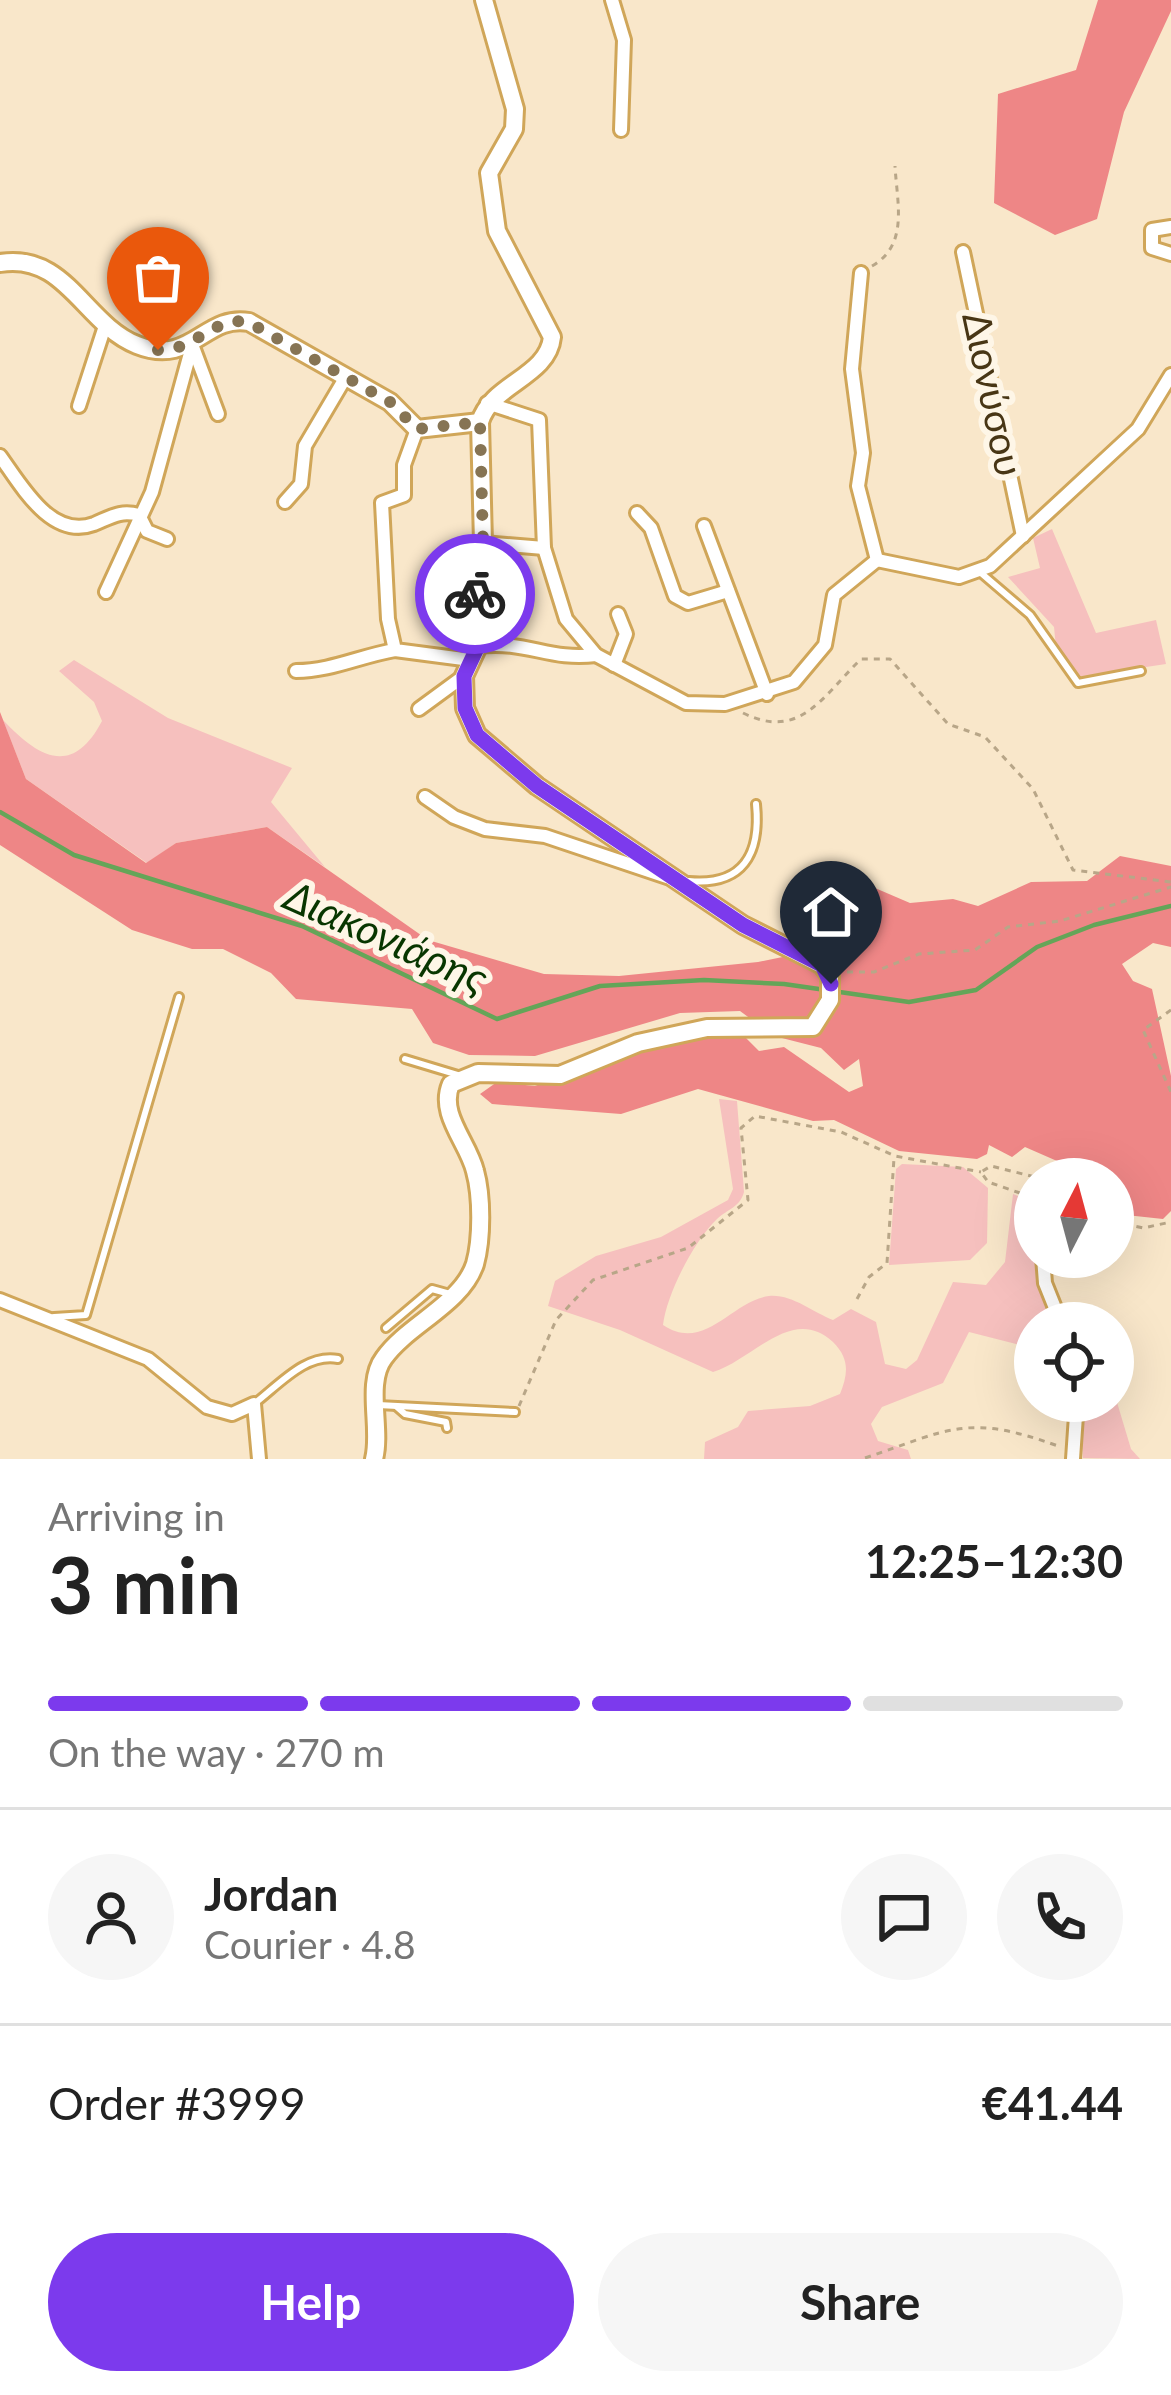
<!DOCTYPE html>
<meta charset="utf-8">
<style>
:root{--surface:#fff;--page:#f6f6f6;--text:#222;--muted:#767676;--line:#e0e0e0;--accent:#7c3aed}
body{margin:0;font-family:Lato,sans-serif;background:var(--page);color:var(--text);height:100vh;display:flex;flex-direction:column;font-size:45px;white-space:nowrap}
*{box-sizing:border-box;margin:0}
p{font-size:39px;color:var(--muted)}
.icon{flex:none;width:66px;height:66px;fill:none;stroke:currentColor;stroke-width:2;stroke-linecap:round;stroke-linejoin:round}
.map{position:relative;height:1459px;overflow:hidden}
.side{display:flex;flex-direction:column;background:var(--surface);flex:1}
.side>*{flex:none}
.needle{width:78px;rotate:6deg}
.buttons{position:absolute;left:1014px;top:1158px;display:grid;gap:24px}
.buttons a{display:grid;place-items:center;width:120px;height:120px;border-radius:50%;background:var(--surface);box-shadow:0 12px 48px #0002;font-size:60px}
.pin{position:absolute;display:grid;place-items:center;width:102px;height:102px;color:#fff;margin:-123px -51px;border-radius:50% 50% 50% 0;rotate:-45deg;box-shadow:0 0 12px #0007}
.pin .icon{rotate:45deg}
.courier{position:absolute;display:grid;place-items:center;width:120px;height:120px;margin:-60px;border:9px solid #7c3aed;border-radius:50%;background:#fff;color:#222;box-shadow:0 3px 15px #0007}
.headline em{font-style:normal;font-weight:700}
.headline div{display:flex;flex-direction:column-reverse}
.headline{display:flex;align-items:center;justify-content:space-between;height:204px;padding:0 48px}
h1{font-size:78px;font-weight:700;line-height:90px}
.bar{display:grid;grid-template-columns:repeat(4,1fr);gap:18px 12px;align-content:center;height:144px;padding:0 48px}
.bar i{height:15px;border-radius:9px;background:var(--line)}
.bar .on{background:var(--accent)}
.bar p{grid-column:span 4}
.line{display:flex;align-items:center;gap:30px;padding:0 48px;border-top:3px solid var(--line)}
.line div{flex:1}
.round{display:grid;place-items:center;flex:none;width:126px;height:126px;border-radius:63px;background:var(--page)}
.cta{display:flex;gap:24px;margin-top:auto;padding:24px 48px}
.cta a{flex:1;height:138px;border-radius:72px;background:var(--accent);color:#fff;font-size:48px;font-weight:700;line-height:138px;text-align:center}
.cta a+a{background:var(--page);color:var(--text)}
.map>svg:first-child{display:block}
.green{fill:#f6c0be}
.forest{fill:#ee8686}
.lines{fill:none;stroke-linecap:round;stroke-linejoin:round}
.stream{stroke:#64a558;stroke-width:4.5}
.lane-casing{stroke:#d0a659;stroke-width:12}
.street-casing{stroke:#d0a659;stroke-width:18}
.secondary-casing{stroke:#d0a659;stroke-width:22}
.path{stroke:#b8a688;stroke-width:3;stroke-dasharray:6 6;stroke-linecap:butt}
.lane{stroke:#fff;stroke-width:6}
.street{stroke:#fff;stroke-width:12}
.secondary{stroke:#fff;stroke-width:16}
.done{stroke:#867454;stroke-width:12;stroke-dasharray:0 21.6}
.route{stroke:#7c3aed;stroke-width:15}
.labels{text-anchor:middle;stroke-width:12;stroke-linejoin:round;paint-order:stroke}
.street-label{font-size:39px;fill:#483615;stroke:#fef6e7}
.water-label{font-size:42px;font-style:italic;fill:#083600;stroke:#fef6e7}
</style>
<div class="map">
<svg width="1171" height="1459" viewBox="0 0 1171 1459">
<rect width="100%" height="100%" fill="#f9e7ca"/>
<!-- green -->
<g class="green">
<polygon points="1052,529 1096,633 1156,620 1166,664 1080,677 1056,648 1054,627 1008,577 1040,568 1033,538"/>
<path d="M 74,660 L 168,718 L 292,768 L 271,802 L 325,867 L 267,827 L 176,843 L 147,863 L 26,779 L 3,720 C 38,757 72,778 102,721 L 94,702 L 59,671 Z"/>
<path d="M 719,1099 L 737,1101 L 744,1192 C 740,1207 728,1209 717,1219 C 694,1241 667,1293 663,1325 C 705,1353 731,1301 769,1296 C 792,1294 812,1312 833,1320 L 851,1309 L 876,1322 L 885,1364 L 906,1369 L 917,1360 L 953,1282 L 986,1285 L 1005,1262 L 1013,1194 L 1026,1199 C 1044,1239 1034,1282 1054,1323 L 1035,1323 L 1035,1349 L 969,1332 L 943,1383 L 882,1407 L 871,1424 L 878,1441 L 908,1450 L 911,1459 L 704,1459 L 705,1442 L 738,1427 L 748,1411 L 810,1406 L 840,1394 C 848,1374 850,1359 833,1342 C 792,1304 753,1360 713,1372 L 620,1330 L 548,1306 L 555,1281 L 596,1256 L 661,1237 L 728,1200 L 733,1189 Z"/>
<polygon points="902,1164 963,1167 988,1188 987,1243 970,1260 889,1265 896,1169"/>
<polygon points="1113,1389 1131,1449 1140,1459 1083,1458 1079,1401 1113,1401"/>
</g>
<!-- forest -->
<g class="forest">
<polygon points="1098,0 1171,0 1171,11 1124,112 1097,219 1055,235 994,203 998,94 1076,70"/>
<polygon points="0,712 26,779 146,863 176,843 267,827 428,940 544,974 619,976 758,962 855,942 868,885 910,903 953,899 978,906 1031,882 1087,881 1120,856 1171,866 1171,947 1153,943 1122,964 1133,981 1152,989 1171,1076 1171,1211 1163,1219 1126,1215 1113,1199 1113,1179 1074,1177 1073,1168 1025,1147 1012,1157 989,1145 987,1154 977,1159 899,1151 834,1120 813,1121 698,1089 621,1114 492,1104 480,1094 497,1082 535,1086 644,1045 697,1035 744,1036 759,1051 784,1047 849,1092 863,1086 859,1059 844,1070 821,1048 774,1036 740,1011 680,1013 535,1056 469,1055 433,1043 412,1009 296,999 271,973 223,949 192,949 132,930 0,845"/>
</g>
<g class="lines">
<!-- stream -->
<polyline class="stream" points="0,812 74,855 302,926 497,1019 600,986 704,980 784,984 909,1002 976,990 1037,947 1094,925 1171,906"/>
<defs>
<g id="lane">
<polyline points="981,573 1030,615 1078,683 1141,671"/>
<path d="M 689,881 C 743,886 761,854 756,804"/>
<polyline points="405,1059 458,1075"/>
<polyline points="54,1317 86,1315 179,997"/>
<polyline points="386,1328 432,1289 450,1294"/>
<path d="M 254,1404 C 280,1384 306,1353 338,1359"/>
<polyline points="378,1405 515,1412"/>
<polyline points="397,1407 405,1414 446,1422 447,1428"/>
</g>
<g id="street">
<polyline points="612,0 624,40 621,130"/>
<polyline points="1171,227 1152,230 1152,248 1171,254"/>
<polyline points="963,252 1023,536"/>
<polyline points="861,273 852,369 863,453 858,486 877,560"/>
<polyline points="193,347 218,414"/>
<polyline points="487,403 539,420 544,548 566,619 596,655 686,703 725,704 794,682 825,645 834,595 877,560"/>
<polyline points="79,406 105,326"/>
<polyline points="417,429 404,465 404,495 382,503 388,619 395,650 471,660"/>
<path d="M 0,456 C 21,485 51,540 94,524 C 111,517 120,510 139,515 L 147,531 L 167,539"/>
<polyline points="285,502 301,484 305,446 344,380"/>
<polyline points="637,513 651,528 675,596 688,603 728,591"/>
<polyline points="704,526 767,694"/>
<polyline points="483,543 544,548"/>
<polyline points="877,560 959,577 990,566 1138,429 1171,375"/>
<polyline points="106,592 152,492 192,346"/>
<path d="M 478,646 C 527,640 549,661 596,655"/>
<polyline points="614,665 626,634 618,614"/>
<path d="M 296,671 C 331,671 360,656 395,650"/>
<polyline points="419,709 464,676"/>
<polyline points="425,797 454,817 485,829 545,836 667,877"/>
<polyline points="1033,1197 1035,1203"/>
<polyline points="1043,1257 1045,1283 1061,1323"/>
<polyline points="0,1300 148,1359 207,1407 232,1414 254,1404 259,1459"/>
<polyline points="1073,1459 1077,1401"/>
</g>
<g id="secondary">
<path d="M 0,263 C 66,252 84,324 137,345 C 192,367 204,314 249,322 L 390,402 L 417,429 L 480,422"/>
<path d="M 374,1459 C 382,1429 365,1383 384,1358 C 407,1325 462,1304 475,1264 C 482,1239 482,1196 475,1171 C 468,1142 438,1114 451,1084 L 478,1073 L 560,1075 L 638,1043 L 707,1028 L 813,1027 L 830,1000 L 830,976 L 822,965 L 743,925 L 537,786 L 477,735 L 465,708 L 464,676 L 478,646 L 470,622 L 483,543 L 480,422 C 491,384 548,377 552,337 L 497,231 L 489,173 L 514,129 L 515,109 L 484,0"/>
</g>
</defs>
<!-- lane casing -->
<use href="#lane" class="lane-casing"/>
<!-- street casing -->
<use href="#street" class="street-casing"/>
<!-- secondary casing -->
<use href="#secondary" class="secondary-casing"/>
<!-- path -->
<g class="path">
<path d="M 872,266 C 909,245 897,203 895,166"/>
<path d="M 743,713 C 800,741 822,697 861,659 L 890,659 L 948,724 L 985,737 L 1033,789 L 1073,870 L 1171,882"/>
<polyline points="847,972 874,972 919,954 975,950 1008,927 1060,921 1171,887"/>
<polyline points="1171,1010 1143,1030 1171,1092"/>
<polyline points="1020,1193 988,1182 981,1172 991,1166 1043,1179"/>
<polyline points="1113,1221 1143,1228 1171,1222"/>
<polyline points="857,1299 869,1277 887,1263 894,1158"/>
<polyline points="519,1406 556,1320 593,1280 688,1248 748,1200 741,1128 755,1116 841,1132 895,1156 981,1172"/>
<path d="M 865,1458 C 951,1429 967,1413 1058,1446"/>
</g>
<!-- lane -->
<use href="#lane" class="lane"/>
<!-- street -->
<use href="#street" class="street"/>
<!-- secondary -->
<use href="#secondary" class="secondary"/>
</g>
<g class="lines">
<!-- done -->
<path class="done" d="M 158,350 C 194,352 213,316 248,322 L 390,402 L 417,429 L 480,422 L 483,543 L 475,594"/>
<!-- route -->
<polyline class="route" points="475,594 470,622 478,646 464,676 465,708 477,735 537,786 743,925 822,965 831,984"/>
</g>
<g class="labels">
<!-- street labels -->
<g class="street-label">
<text transform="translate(993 394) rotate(78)" y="14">Διονύσου</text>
</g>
<!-- water labels -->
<g class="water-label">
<text transform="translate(386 937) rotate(24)" y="15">Διακονιάρης</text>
</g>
</g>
</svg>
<div class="buttons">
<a><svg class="needle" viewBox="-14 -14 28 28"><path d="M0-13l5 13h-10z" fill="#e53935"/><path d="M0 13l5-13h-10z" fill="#767676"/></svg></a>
<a><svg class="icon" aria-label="locate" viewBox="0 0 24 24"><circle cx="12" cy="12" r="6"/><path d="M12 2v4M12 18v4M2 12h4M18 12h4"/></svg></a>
</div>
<div class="pin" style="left:158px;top:350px;background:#ea580c"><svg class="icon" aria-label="bag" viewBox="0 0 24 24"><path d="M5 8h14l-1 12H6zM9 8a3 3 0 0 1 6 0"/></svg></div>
<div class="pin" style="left:831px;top:984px;background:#1f2937"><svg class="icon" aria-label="home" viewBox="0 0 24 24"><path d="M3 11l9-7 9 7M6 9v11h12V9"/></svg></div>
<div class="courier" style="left:475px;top:594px"><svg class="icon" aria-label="bike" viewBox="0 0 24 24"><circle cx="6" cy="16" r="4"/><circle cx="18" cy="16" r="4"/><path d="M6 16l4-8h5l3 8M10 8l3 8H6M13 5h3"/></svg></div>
</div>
<section class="side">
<div class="headline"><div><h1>3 min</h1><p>Arriving in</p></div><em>12:25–12:30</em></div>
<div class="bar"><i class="on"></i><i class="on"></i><i class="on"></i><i></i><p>On the way · 270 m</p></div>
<div class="line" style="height:216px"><a class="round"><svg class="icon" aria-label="person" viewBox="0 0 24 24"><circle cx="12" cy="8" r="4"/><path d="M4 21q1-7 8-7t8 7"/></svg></a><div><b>Jordan</b><p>Courier · 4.8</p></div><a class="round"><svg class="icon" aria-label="chat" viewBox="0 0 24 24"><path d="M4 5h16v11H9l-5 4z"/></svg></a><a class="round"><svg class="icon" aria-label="phone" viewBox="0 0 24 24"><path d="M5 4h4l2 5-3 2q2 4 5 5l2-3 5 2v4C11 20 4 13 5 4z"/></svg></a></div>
<div class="line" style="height:156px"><div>Order #3999</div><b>€41.44</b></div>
<div class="cta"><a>Help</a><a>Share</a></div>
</section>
